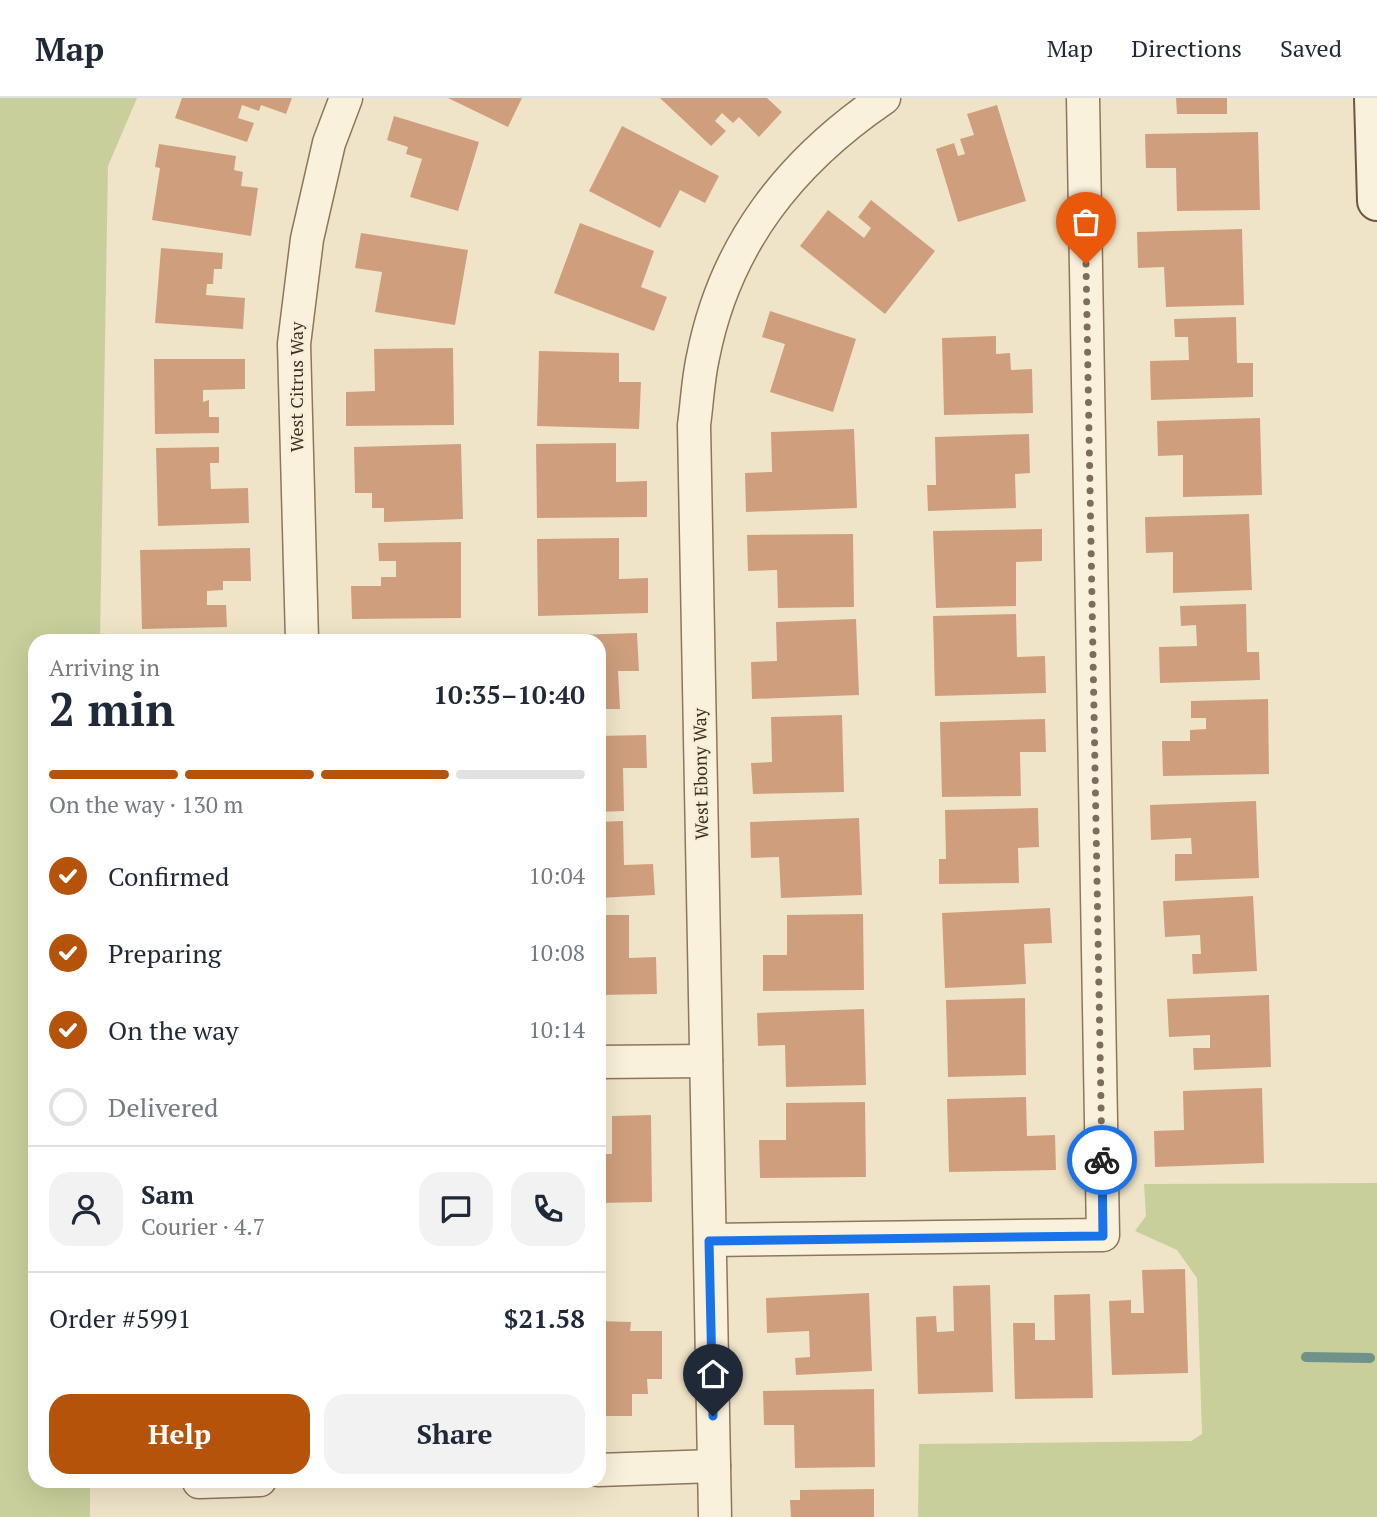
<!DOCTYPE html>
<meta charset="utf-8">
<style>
:root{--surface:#fff;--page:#f2f2f3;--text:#1f2937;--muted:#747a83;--line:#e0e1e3;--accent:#b45309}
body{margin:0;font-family:"PT Serif",serif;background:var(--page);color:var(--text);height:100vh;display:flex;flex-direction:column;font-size:26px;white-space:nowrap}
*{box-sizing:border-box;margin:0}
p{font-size:23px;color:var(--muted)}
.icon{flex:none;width:38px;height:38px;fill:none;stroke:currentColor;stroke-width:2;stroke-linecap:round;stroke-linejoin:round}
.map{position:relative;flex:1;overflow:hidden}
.details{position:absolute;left:28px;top:536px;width:578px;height:854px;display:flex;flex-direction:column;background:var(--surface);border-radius:21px;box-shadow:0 7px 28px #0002}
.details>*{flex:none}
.pin{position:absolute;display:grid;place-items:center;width:60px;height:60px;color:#fff;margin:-72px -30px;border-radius:50% 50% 50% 0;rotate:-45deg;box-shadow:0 0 7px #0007}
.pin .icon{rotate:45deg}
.courier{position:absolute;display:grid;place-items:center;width:70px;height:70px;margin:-35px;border:5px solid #1a73e8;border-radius:50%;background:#fff;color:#222;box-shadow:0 2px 9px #0007}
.summary em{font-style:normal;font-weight:700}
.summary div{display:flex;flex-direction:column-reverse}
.summary{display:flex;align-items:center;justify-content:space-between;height:119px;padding:0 21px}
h1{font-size:46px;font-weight:700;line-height:52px}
.bar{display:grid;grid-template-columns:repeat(4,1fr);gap:10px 7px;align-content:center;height:84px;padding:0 21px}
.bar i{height:9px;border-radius:5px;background:var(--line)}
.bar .selected{background:var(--accent)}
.bar p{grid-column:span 4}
.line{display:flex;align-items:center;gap:18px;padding:0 21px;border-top:2px solid var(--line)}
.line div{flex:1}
.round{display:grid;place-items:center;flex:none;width:74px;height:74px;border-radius:21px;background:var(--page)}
ol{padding:0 21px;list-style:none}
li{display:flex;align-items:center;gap:21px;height:77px}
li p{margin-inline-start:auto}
li .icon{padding:7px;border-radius:50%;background:var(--accent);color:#fff;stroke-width:4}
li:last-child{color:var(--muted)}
li i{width:38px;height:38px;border:4px solid var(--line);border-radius:50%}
.action{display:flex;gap:14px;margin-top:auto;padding:14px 21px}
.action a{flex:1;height:80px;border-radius:21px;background:var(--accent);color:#fff;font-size:28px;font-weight:700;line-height:80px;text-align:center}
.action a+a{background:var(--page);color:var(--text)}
header{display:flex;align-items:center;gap:42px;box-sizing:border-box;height:98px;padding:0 35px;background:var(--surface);border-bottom:2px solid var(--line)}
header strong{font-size:33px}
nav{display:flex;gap:38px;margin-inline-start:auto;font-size:24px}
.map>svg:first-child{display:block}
.green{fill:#c9cf9b}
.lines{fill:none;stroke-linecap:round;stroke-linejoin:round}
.stream{stroke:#6f938a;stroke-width:10}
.building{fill:#cf9f7d}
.minor-casing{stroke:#8d765c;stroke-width:35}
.secondary-casing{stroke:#6f573f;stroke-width:42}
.minor{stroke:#faf1dc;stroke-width:32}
.secondary{stroke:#faf1dc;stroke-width:38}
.done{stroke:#7c6e5b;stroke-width:7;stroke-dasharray:0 12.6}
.route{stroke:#1a73e8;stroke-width:9}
.labels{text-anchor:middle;stroke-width:5;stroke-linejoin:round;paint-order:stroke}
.street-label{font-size:18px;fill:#3d2e20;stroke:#f7eed8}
</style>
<header>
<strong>Map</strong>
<nav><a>Map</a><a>Directions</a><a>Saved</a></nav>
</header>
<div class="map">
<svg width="1377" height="1419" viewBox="0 0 1377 1419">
<rect width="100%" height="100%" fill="#f0e4c8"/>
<!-- green -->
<g class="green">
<polygon points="0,0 137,0 108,68 100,542 35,542 35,1382 90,1383 90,1419 0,1419"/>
<polygon points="1377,1085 1377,1419 918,1419 919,1346 1191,1343 1202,1336 1197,1180 1177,1152 1135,1133 1146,1118 1144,1086"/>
</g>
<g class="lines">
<!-- stream -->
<polyline class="stream" points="1306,1259 1370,1260"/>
</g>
<!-- building -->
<g class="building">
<polygon points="182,0 292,0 286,16 261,7 259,13 242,7 238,20 254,25 247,44 175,20"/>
<polygon points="448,0 522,0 508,29"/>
<polygon points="660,0 767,0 782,14 759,39 739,19 733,25 722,15 715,23 726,33 711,48"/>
<polygon points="1176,0 1227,0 1227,16 1177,16"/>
<polygon points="997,7 1026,103 958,124 936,51 954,45 958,58 965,56 960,41 974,37 967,16"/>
<polygon points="394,18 479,44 458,113 410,99 422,61 406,56 408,49 387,42"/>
<polygon points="622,28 719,78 705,105 680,92 660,130 589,93"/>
<polygon points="1258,34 1260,112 1177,113 1176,70 1146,70 1145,36"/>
<polygon points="159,46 236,58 234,72 243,74 241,88 258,90 251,138 152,122 160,70 155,69"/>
<polygon points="871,102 935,153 885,216 800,148 828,112 864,140 871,130 858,119"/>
<polygon points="580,125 654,153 641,189 667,199 654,233 554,195"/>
<polygon points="1242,131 1244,207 1166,209 1164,169 1138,170 1137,134"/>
<polygon points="361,135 468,152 455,227 375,214 382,174 355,170"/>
<polygon points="161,150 223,155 222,171 214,171 213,186 207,186 206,197 245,200 243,231 155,225"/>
<polygon points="770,213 856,241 833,314 770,294 785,246 762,239"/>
<polygon points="1236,219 1237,265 1253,265 1253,299 1151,302 1150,263 1189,262 1188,239 1175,239 1174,221"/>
<polygon points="996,238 996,256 1010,255 1011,272 1032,271 1033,315 944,317 942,240"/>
<polygon points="453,250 454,327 346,328 346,294 375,293 374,251"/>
<polygon points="539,253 619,255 619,284 641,284 639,331 537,328"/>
<polygon points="154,261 245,261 245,291 203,292 203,304 209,302 209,319 219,319 219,335 155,336"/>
<polygon points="1260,320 1262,397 1183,399 1183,357 1158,358 1157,323"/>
<polygon points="854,331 857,410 746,414 745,375 772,374 771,334"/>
<polygon points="1029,336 1030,375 1015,376 1016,410 928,413 927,387 936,387 935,339"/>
<polygon points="616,345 616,384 647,383 647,419 537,420 536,346"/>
<polygon points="461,346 463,421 384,424 384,410 372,410 372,395 355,395 354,349"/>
<polygon points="219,349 219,365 210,365 211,391 248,390 249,425 158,428 156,350"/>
<polygon points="1249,416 1252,492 1173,495 1173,454 1146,455 1145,419"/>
<polygon points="1042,431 1042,463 1016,464 1016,508 936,510 933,433"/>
<polygon points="853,436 854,509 778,510 777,472 748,473 747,437"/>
<polygon points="619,440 619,481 648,480 648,515 538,518 537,441"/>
<polygon points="461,444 461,520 352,521 351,488 381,488 381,479 396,479 396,463 379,463 378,445"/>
<polygon points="250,450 251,483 223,483 223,492 207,493 207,507 226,507 227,529 142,531 140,452"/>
<polygon points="1246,506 1247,554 1259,554 1260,582 1160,585 1159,549 1197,548 1196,527 1181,528 1180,508"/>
<polygon points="1016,516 1017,559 1045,558 1046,595 935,598 933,518"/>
<polygon points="856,521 859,597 752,601 751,564 777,563 776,524"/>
<polygon points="637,535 639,573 618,573 620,611 598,611 598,542 543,542 542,538"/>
<polygon points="1268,601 1269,676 1163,678 1162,643 1190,643 1190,632 1206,631 1206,620 1191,620 1191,603"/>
<polygon points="842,617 844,694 753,696 751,665 772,664 771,619"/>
<polygon points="1045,621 1046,654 1020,654 1021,698 942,699 940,624"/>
<polygon points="646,637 647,670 623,670 624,713 598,714 598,638"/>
<polygon points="1256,703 1259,780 1175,783 1175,756 1192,756 1191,740 1151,742 1150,707"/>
<polygon points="1038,710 1039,749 1018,750 1019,785 939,786 939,761 946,761 945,712"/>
<polygon points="859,720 862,797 781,800 779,759 751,760 750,724"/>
<polygon points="623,723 624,767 653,766 655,797 598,800 598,724"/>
<polygon points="1253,798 1257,873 1193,876 1192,856 1201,856 1200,837 1165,839 1163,803"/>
<polygon points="1050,810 1052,845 1024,846 1026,886 945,890 942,815"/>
<polygon points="863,816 864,892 763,893 763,857 787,857 787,817"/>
<polygon points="598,817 629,817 629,860 656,859 657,896 598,897"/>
<polygon points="1269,897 1271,969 1194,972 1193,950 1210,950 1210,937 1169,939 1167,901"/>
<polygon points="1025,900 1026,977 948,979 946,902"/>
<polygon points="864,911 866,987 786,989 785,947 758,948 757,915"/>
<polygon points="1262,990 1264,1065 1155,1069 1154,1033 1184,1032 1183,993"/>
<polygon points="1026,999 1027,1038 1055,1037 1056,1072 949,1074 947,1001"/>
<polygon points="865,1004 866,1079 760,1080 759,1042 786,1042 786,1005"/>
<polygon points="651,1017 652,1104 598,1105 598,1056 612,1056 612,1018"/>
<polygon points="1185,1171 1188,1275 1112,1277 1109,1203 1131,1202 1131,1215 1144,1215 1142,1172"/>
<polygon points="990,1187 993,1294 918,1296 916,1219 936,1218 937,1234 954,1233 953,1188"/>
<polygon points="869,1195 872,1273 796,1277 795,1260 810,1259 809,1233 767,1235 766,1200"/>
<polygon points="1090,1196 1093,1300 1015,1301 1013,1225 1035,1225 1035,1242 1055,1242 1054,1197"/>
<polygon points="598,1223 631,1224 630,1233 662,1233 662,1281 647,1281 648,1296 632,1296 632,1318 598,1318"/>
<polygon points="874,1291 875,1369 795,1370 794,1327 764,1327 763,1293"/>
<polygon points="874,1391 874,1419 791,1419 790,1402 800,1402 800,1392"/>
</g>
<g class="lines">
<defs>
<g id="minor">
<polyline points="302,542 294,246 307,141 329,45 346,0"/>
<polyline points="598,964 706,963"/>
<polyline points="710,1142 1103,1137 1083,0"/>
<polyline points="598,1372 714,1368"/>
<polyline points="199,1384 260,1382"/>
<path d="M 715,1419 L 694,327 C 697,305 698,281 703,259 C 725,146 790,64 884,0"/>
</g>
<polyline id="secondary" points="1374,0 1377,103"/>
</defs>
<!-- minor casing -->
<use href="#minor" class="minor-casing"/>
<!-- secondary casing -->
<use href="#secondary" class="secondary-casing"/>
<!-- minor -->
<use href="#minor" class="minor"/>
<!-- secondary -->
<use href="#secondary" class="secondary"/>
</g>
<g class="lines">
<!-- done -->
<polyline class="done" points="1086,166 1102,1062"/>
<!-- route -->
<polyline class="route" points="713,1318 709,1143 1103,1138 1102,1062"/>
</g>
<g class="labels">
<!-- street labels -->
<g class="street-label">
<text transform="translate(297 289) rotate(-90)" y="6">West Citrus Way</text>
<text transform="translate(701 676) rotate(-91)" y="6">West Ebony Way</text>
</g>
</g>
</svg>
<div class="pin" style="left:1086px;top:166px;background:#ea580c"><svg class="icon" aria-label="bag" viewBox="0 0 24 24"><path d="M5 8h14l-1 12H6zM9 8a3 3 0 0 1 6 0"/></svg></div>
<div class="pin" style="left:713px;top:1318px;background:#1f2937"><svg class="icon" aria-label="home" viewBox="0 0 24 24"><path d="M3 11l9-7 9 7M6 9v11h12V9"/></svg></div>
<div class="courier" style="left:1102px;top:1062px"><svg class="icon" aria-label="bike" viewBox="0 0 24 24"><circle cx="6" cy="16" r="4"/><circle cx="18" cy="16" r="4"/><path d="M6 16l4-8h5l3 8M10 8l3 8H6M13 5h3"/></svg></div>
<section class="details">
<div class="summary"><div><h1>2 min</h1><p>Arriving in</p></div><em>10:35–10:40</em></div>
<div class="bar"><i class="selected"></i><i class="selected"></i><i class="selected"></i><i></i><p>On the way · 130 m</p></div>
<ol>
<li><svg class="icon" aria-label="check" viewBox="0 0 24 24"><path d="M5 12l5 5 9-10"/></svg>Confirmed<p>10:04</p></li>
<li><svg class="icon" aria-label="check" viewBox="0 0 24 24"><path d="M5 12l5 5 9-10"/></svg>Preparing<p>10:08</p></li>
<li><svg class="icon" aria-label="check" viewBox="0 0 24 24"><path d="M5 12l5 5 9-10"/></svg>On the way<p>10:14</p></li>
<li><i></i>Delivered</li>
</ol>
<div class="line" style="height:126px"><a class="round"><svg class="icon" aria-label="person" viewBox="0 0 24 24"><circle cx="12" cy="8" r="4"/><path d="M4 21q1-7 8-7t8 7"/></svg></a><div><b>Sam</b><p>Courier · 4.7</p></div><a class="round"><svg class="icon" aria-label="chat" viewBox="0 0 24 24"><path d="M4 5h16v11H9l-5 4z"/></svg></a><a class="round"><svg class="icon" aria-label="phone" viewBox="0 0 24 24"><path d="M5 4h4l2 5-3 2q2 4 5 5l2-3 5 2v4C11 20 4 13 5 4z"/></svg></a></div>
<div class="line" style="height:91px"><div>Order #5991</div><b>$21.58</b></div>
<div class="action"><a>Help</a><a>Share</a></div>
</section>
</div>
